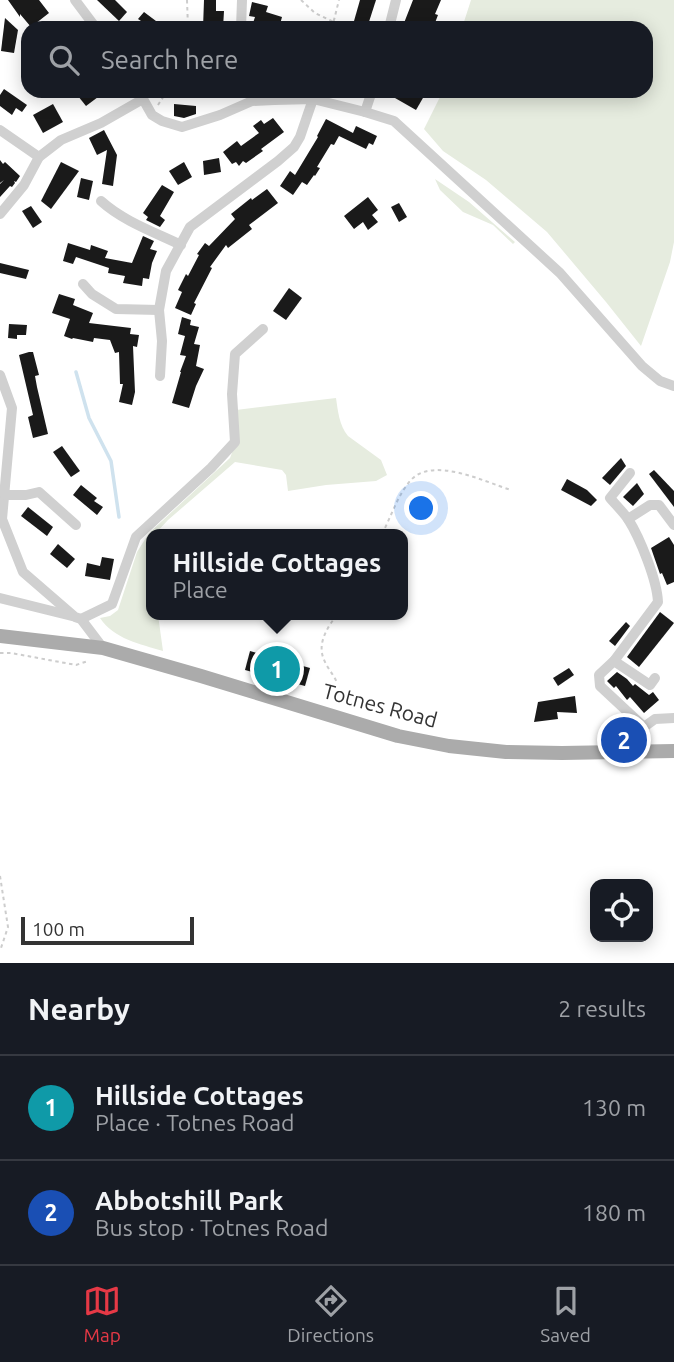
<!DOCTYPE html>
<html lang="en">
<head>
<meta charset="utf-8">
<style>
	body { margin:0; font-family:Ubuntu,sans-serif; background:#20242c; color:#f1f3f6 }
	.controls { position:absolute; right:21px; bottom:21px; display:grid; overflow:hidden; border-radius:14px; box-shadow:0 4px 18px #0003 }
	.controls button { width:63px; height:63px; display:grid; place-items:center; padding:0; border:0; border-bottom:2px solid #363941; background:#171b24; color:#f1f3f6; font:35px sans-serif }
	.scale { position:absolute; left:21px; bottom:18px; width:173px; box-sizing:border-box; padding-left:7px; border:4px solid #333; border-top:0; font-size:19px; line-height:24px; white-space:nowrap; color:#333; -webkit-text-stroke:5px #fff; paint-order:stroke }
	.you { position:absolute; left:422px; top:509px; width:24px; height:24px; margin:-18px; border:5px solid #fff; border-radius:50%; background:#1a73e8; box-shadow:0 0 0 10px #1a73e833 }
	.badge { display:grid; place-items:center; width:46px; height:46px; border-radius:50%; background:#e63946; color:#fff; font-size:23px; font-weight:700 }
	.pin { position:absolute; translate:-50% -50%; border:4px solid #fff; box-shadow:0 2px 7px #0006 }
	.popup { position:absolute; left:146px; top:529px; width:262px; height:91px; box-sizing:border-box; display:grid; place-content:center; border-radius:14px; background:#171b24; filter:drop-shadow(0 2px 5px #0005); font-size:23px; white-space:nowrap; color:#9ea1a6 }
	.popup b { font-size:26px; color:#f1f3f6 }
	.popup::after { content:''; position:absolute; left:50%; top:100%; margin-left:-14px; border:14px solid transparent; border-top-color:#171b24 }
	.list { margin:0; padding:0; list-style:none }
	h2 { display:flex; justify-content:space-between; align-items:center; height:91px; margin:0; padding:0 28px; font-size:30px }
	h2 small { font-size:23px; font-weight:400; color:#9ea1a6 }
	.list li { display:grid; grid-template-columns:46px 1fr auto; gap:21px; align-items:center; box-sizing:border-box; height:105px; padding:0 28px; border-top:2px solid #363941 }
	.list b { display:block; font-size:26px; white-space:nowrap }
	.list p { margin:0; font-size:23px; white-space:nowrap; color:#9ea1a6 }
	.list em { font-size:23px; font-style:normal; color:#9ea1a6 }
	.icon { flex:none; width:38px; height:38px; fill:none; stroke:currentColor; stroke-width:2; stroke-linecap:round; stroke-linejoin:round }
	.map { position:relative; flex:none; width:674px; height:963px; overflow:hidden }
	.search { position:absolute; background:#171b24; box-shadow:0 4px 18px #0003; left:21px; right:21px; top:21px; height:77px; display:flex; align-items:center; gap:18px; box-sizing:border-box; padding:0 24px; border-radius:21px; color:#9ea1a6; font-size:26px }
	.sheet { height:301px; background:#171b24 }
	nav { display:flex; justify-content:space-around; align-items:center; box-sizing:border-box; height:98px; border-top:2px solid #363941; background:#171b24; font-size:19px; color:#9ea1a6 }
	nav a { display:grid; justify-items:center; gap:4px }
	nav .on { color:#e63946 }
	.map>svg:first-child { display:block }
	.green { fill:#e6ecdf }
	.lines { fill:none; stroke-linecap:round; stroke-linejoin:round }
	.stream { stroke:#cfe2ee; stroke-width:3.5 }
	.building { fill:#1a1a1a }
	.path { stroke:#cdcdcd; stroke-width:2; stroke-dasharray:3.5 3.5; stroke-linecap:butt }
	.minor { stroke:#d0d0d0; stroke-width:10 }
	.major { stroke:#ababab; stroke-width:14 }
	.labels { text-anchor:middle; stroke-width:7; stroke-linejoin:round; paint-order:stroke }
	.street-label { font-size:21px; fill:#333; stroke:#fff }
</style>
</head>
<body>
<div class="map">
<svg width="674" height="963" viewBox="0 0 674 963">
	<rect width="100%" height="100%" fill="#fff"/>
	<!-- green -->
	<g class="green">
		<polygon points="471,0 674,0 674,242 670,262 641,346 606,302 547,232 486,180 443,151 424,129 443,91 646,91 646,28 462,28"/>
		<polygon points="435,179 469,202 515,242 513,244 493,225 463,212 440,190"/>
		<path d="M336,398C338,411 339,425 348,436L381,460L387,475L376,481L326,485L288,491L286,475L282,470L235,462L168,520L155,534H151V540L147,551L151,584V615H158L163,651C140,644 114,639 100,618L110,616L118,610L137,552L149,533L230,458L235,445L236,410Z"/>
	</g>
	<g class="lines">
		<!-- stream -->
		<polyline class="stream" points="76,372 89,418 111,461 119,517"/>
	</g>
	<!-- building -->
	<g class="building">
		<polygon points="8,0 39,0 49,13 31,27 20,14 20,17"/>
		<polygon points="97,0 115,0 127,12 119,21"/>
		<polygon points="204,0 216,0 216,11 224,11 223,28 203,28"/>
		<polygon points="360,0 376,0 367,28 352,28"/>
		<polygon points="413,0 441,0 435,14 438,15 433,28 419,28 404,23"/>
		<polygon points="252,2 268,6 266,12 282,17 279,28 269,28 253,23 255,17 249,16"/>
		<polygon points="144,12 156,21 151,28 140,28 144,23 138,19"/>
		<polygon points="5,18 18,30 14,53 1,51"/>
		<polygon points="4,89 27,105 22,112 16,108 12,115 0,106 0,95"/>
		<polygon points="74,91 93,91 98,97 86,106"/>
		<polygon points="399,91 427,91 416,110 395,98"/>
		<polygon points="53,104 63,122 43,133 33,115"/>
		<polygon points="174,104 196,106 196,114 184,118 174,116"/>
		<polygon points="273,118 284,132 261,149 263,151 246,163 243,161 239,166 236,162 232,164 223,152 237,141 241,146 259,133 253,126 261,120 264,124"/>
		<polygon points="326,119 353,133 356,126 377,136 373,145 369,143 366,149 339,136 334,145 331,144 317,167 320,168 315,176 314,175 307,185 302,182 293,195 280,186 290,171 295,175 318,137 317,136"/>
		<polygon points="104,130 117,155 113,186 102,184 107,150 97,155 89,138"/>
		<polygon points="219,158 221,172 204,175 203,161"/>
		<polygon points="0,160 3,164 5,162 20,176 16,182 14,181 15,183 12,187 10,186 0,197 0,184 4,180 0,183"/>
		<polygon points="61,162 79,171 51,209 41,201"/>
		<polygon points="184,162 192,177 178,185 169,171"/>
		<polygon points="81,178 93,181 89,200 77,197"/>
		<polygon points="162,185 174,192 160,216 165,220 160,227 146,220 148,217 143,213"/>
		<polygon points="267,189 278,203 249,225 252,229 228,248 226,245 210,267 212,268 194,303 196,304 191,315 175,308 182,292 178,290 186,274 188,276 199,255 197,254 205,243 209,246 235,219 231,214 251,198 252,200"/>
		<polygon points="368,197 378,210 372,215 378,222 368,230 363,222 354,229 344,216"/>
		<polygon points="399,203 407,217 399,222 391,207"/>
		<polygon points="31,206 42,222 33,228 22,211"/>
		<polygon points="143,236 154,241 150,249 157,251 152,263 149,279 143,278 142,286 123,283 125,276 108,273 109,268 76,257 73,264 63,261 68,243 90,250 91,245 108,251 105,258 132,263"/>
		<polygon points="0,263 29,270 26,279 0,273"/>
		<polygon points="289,288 302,298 286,320 273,311"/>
		<polygon points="59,294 75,299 73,305 93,313 89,323 131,328 130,334 139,335 137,347 133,346 135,392 132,405 119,402 123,384 120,384 119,352 115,353 110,340 94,338 93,342 73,338 72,339 64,336 70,319 52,313"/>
		<polygon points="182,317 191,320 190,325 199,327 194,344 200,345 196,366 204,369 196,386 189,408 172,403 181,372 180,372 186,356 180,355 185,336 178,334"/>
		<polygon points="9,324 27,325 26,335 17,335 17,339 8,338"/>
		<polygon points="29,352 33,352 39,375 35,376 37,387 48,434 33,438 28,417 33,415 19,355"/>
		<polygon points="62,446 80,471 71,477 53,452"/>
		<polygon points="621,458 626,466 610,485 602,478"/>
		<polygon points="654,470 674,491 674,507 649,474"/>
		<polygon points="567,479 587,490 597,500 591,506 561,490"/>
		<polygon points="637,483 644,494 633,506 623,497"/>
		<polygon points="81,485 97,498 94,501 103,507 97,515 73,495"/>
		<polygon points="28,507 53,527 47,536 21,516"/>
		<polygon points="669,537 674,545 674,582 667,585 662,573 660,574 651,548"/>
		<polygon points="58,544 75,559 67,568 50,554"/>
		<polygon points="102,557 114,559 110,580 85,576 87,563 100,566"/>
		<polygon points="660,612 674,623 639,667 627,657"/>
		<polygon points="626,622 630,626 615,646 609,641"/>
		<polygon points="250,651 310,668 305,686 245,670"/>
		<polygon points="569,668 574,675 558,686 553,678"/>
		<polygon points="617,672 627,679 633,686 635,684 649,695 653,692 659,700 644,713 630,697 627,700 616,686 614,688 607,681"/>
		<polygon points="575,696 577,713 557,712 558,719 534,722 538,702"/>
	</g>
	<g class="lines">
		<!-- path -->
		<g class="path">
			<polyline points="187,0 188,28"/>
			<polyline points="301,0 315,13 334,22"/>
			<polyline points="332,28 339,0"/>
			<polyline points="158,105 167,91"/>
			<path d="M382,534C391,517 398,494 411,480C433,456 485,482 511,490"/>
			<path d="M337,615C297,665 349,669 337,702"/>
			<polyline points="0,653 11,653 76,665 88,661"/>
			<polyline points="0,876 8,927 0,951"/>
		</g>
		<!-- minor -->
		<g class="minor">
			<polyline points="75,0 96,28"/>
			<polyline points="241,28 242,0"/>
			<polyline points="389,28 396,0"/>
			<polyline points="143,99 152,115 162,121 182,127 220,115 252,101 274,100 313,99 365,112 394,121 560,273 642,366 660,381 674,386"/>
			<polyline points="365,112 372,91"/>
			<polyline points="0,130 39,157"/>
			<path d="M101,201C123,221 154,232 181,245"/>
			<polyline points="0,214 24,185 39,157 61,140 101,123 143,99 138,91"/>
			<polyline points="83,284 92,294 116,309 159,310"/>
			<polyline points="0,375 12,408 2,519 23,572 75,617 81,619 103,648"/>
			<polyline points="160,376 162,341 159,310 166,271 190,227 278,161 294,147 300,137 313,99"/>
			<path d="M630,473L610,498C616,505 623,512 628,519C640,538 657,580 658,602L614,661L599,675L600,686L644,727L646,751"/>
			<polyline points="5,495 26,495 39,492 76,525"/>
			<polyline points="628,519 650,505 659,505 674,525"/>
			<polyline points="0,598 72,616"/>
			<polyline points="81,619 112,604 136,537 211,468 235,442 232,394 235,354 263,329"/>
			<polyline points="614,661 650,685 655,678"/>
			<polyline points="644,727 655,719 674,718"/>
		</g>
		<!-- major -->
		<polyline class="major" points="0,636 103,648 201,676 398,736 449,746 506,752 562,753 674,751"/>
	</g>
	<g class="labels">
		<!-- street labels -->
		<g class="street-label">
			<text transform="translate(380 706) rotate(15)" y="7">Totnes Road</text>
		</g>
	</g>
</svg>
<div class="controls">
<button><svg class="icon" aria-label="locate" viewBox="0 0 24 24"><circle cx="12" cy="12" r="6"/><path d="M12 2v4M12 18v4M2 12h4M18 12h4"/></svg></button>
</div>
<div class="scale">100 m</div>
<div class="you"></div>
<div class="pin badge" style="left:277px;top:669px;background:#0f9aa8">1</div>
<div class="popup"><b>Hillside Cottages</b>Place</div>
<div class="pin badge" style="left:624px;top:740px;background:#1a4fb4">2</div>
<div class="search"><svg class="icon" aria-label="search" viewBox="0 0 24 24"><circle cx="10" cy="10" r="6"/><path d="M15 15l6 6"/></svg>Search here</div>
</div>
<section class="sheet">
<h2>Nearby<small>2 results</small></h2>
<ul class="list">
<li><span class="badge" style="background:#0f9aa8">1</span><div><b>Hillside Cottages</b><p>Place · Totnes Road</p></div><em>130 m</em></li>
<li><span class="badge" style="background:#1a4fb4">2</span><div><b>Abbotshill Park</b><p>Bus stop · Totnes Road</p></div><em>180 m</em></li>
</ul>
</section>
<nav>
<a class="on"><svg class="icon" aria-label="map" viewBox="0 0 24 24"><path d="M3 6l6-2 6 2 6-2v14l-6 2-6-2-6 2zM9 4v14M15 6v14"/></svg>Map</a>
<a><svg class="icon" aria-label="directions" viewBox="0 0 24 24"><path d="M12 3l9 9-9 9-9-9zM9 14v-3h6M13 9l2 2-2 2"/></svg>Directions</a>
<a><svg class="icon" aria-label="saved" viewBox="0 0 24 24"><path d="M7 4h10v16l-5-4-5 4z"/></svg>Saved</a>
</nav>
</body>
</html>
